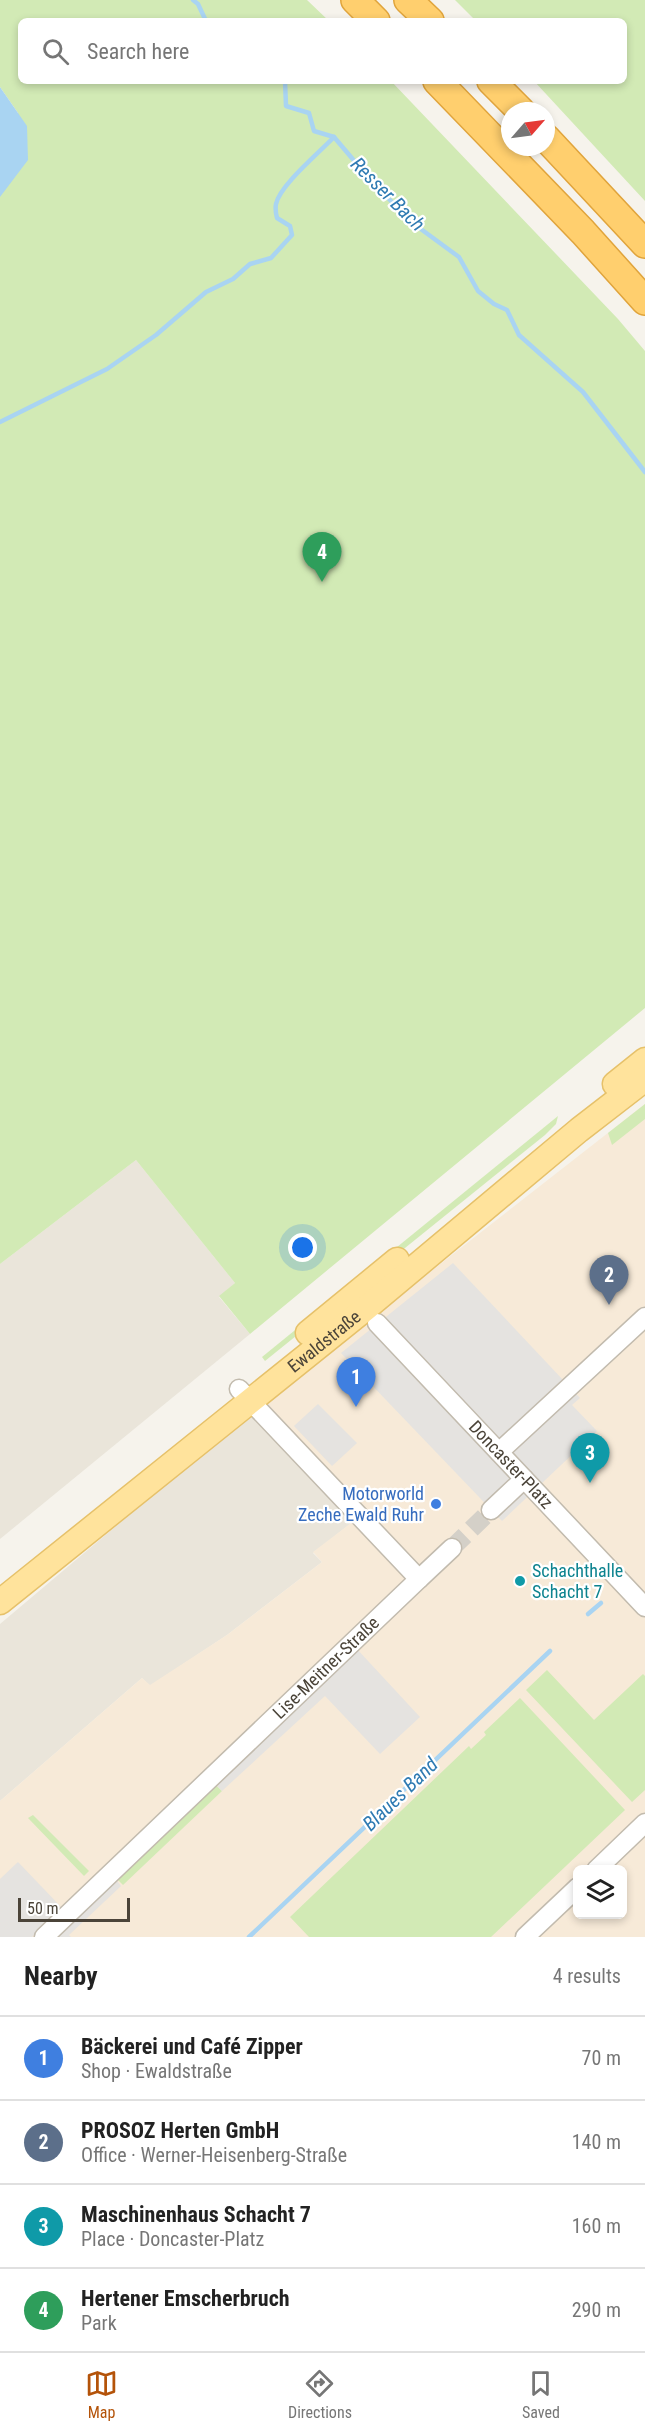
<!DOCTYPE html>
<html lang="en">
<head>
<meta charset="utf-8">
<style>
	body { margin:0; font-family:"Roboto Condensed",sans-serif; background:#f6f6f6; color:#222 }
	.controls { position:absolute; right:18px; bottom:18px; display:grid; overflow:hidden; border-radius:9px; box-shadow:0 3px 9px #0003 }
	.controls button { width:54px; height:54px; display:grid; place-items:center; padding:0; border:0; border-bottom:2px solid #e0e0e0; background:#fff; color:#222; font:30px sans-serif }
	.compass { position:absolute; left:501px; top:102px; width:54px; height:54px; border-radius:50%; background:#fff; box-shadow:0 3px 9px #0003; rotate:62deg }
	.scale { position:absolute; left:18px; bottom:15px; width:112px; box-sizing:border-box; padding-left:6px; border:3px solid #4b4439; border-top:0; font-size:16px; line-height:21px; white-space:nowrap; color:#4b4439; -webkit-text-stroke:4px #fff; paint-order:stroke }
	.you { position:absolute; left:303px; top:1248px; width:21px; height:21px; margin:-15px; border:4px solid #fff; border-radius:50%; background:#1a73e8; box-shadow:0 0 0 9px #1a73e833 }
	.badge { display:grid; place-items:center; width:39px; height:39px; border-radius:50%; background:#b45309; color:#fff; font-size:20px; font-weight:700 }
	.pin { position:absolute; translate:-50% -50px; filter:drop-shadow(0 2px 3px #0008) }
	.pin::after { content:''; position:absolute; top:32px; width:21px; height:18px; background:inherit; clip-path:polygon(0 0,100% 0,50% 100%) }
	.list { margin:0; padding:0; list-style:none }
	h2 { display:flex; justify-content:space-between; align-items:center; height:78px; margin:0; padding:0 24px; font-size:26px }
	h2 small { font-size:20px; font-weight:400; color:#767676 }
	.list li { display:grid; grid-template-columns:39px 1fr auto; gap:18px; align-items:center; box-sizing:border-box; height:84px; padding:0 24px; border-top:2px solid #e0e0e0 }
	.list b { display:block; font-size:22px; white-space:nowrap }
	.list p { margin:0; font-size:20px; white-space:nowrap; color:#767676 }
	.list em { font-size:20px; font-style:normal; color:#767676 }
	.icon { flex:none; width:33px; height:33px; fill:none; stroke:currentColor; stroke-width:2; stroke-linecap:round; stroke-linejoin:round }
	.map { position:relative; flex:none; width:645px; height:1937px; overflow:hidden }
	.search { position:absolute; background:#fff; box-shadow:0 3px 9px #0003; left:18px; right:18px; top:18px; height:66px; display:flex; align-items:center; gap:15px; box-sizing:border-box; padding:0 21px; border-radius:9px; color:#767676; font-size:22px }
	.sheet { height:414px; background:#fff }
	nav { display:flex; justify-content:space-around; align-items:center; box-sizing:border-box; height:84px; border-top:2px solid #e0e0e0; background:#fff; font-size:16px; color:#767676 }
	nav a { display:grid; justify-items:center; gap:3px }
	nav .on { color:#b45309 }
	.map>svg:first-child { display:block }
	.residential { fill:#eae5da }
	.commercial { fill:#f7ead8; fill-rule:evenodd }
	.green { fill:#d2eab5 }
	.parking { fill:#e5e3e0 }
	.water { fill:#a9d4f2 }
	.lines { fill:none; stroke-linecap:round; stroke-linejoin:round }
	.stream { stroke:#a9d4f2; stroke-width:4.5 }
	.minor-tunnel { stroke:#d4d0c8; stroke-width:18; stroke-dasharray:18 9; stroke-linecap:butt }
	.minor-casing { stroke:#c2bbae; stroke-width:21 }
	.major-casing { stroke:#e6c16a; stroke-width:27 }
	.highway-casing { stroke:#e0a43c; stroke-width:30 }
	.minor { stroke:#fff; stroke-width:18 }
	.major { stroke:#ffe39c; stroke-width:24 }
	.highway { stroke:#ffcf6e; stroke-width:27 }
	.shop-dot { fill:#3f7fe0; stroke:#fff; stroke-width:2 }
	.culture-dot { fill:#0f9aa8; stroke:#fff; stroke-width:2 }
	.labels { text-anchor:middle; stroke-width:4.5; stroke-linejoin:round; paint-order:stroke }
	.street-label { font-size:18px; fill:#4b4439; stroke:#fff }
	.shop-label { font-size:18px; fill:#366cbe; stroke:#fff; text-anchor:end }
	.culture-label { font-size:18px; fill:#0d838f; stroke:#fff; text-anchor:start }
	.water-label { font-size:20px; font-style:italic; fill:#2e7ab2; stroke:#fff }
</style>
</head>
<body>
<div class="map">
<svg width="645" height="1937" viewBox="0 0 645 1937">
	<rect width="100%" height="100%" fill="#f6f3ec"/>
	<!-- residential -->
	<g class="residential">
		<polygon points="136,1160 235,1283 219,1297 250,1334 0,1539 0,1264"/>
		<polygon points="256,1408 359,1517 313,1553 322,1562 227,1635 150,1686 142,1678 0,1801 0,1624"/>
	</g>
	<!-- commercial -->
	<path class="commercial" d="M645,1104V1937H0V1801L142,1678L150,1685L227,1635L322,1562L313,1552L359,1517L256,1408ZM578,1870H622V1914H578Z"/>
	<!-- green -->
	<g class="green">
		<polygon points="0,0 307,0 329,21 21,21 21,81 391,81 618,319 645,351 645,1008 250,1334 219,1296 235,1283 136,1160 0,1264 0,133 18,113 0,87"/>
		<polygon points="455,0 645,0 645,201 534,81 624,81 624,21 476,21"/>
		<polygon points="645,1104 645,1119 612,1145 608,1133"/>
		<polygon points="558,1116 556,1124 545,1135 265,1361 262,1357"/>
		<polygon points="547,1670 594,1720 643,1674 645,1676 645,1790 632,1802 526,1690"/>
		<polygon points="520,1698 625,1810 491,1937 309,1937 290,1917 469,1746 471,1749 486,1735 484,1732"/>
		<polygon points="214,1783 222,1791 123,1885 115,1877"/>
		<polygon points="33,1815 89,1871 84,1876 28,1818"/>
	</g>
	<!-- parking -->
	<g class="parking">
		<polygon points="453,1263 580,1398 572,1405 597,1431 502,1521 341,1353"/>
		<polygon points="318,1404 357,1443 332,1466 294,1426"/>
		<polygon points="356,1648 420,1717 380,1754 325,1696 222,1791 214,1783"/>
		<polygon points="18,1862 62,1908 32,1937 0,1937 0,1879"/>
		<polygon points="114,1877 121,1886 69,1935 71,1937 51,1937"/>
	</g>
	<!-- water -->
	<polygon class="water" points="0,87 27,126 28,160 0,197"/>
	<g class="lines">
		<!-- stream -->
		<g class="stream">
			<polyline points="193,0 198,4 206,21"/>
			<polyline points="285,81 286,106 309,113 314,131 334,137 373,183 414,224 459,257 478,291 494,304 507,310 519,335 583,392 645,472"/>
			<path d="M0,422L107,369L156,335L206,292L233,279L250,264L271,258L292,235L290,226L277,218C276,214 275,209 276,204C280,185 319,153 334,137"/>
			<polyline points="588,1614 601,1603"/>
			<polyline points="249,1937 550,1651"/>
		</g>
		<!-- minor-tunnel -->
		<polyline class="minor-tunnel" points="452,1548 491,1510"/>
		<!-- minor casing -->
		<g class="minor-casing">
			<g id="minor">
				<path id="s1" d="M377,1323L645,1607"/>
				<polyline points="499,1452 645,1317"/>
				<polyline points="491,1510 524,1479"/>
				<polyline points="419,1579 452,1548"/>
				<polyline points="596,1870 645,1823"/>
				<path id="s2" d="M44,1937L419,1579L239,1389"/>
				<polyline points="525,1937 578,1887"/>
			</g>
		</g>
		<!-- major casing -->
		<g class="major-casing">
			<g id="major">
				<polyline points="615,1084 645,1060"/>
				<polyline points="308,1333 397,1260"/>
				<path id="s3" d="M0,1602L365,1309L579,1130L645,1079"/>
			</g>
		</g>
		<!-- highway casing -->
		<g class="highway-casing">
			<g id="highway">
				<polyline points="355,0 376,21"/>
				<polyline points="408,0 430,21"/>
				<polyline points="437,81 583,232 645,301"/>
				<polyline points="491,81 521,111"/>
				<polyline points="546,138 645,244"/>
			</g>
		</g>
		<!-- minor -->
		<use href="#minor" class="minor"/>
		<!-- major -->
		<use href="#major" class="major"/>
		<!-- highway -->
		<use href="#highway" class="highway"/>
	</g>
	<!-- markers -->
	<circle class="shop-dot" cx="436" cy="1504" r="6"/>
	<circle class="culture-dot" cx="520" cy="1581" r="6"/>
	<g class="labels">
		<!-- street labels -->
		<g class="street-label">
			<text dy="6" stroke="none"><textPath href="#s3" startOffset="416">Ewaldstraße</textPath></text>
			<text dy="6" stroke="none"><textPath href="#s1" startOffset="195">Doncaster-Platz</textPath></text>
			<text dy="6" stroke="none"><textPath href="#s2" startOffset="390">Lise-Meitner-Straße</textPath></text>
		</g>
		<!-- shop labels -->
		<g class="shop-label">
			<text x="424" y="1500">Motorworld<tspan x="424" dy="21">Zeche Ewald Ruhr</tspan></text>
		</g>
		<!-- culture labels -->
		<g class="culture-label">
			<text x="532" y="1577">Schachthalle<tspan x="532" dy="21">Schacht 7</tspan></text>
		</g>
		<!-- water labels -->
		<g class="water-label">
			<text transform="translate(388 194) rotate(45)" y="7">Resser Bach</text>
			<text transform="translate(400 1794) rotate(-44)" y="7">Blaues Band</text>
		</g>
	</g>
</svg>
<div class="controls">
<button><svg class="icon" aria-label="layers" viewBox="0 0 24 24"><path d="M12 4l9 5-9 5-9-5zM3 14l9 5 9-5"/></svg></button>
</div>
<svg class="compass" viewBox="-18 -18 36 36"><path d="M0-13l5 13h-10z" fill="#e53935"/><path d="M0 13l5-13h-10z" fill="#767676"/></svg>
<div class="scale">50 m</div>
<div class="you"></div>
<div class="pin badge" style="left:356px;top:1407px;background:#3f7fe0">1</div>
<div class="pin badge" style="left:609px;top:1305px;background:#5c6f8a">2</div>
<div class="pin badge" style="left:590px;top:1483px;background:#0f9aa8">3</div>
<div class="pin badge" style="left:322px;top:582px;background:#2e9e5b">4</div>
<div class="search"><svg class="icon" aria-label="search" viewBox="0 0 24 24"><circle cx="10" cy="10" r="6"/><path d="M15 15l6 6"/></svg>Search here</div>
</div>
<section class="sheet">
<h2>Nearby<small>4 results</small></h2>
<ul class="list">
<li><span class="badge" style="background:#3f7fe0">1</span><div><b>Bäckerei und Café Zipper</b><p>Shop · Ewaldstraße</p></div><em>70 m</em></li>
<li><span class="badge" style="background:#5c6f8a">2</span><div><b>PROSOZ Herten GmbH</b><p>Office · Werner-Heisenberg-Straße</p></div><em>140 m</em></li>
<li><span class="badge" style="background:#0f9aa8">3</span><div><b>Maschinenhaus Schacht 7</b><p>Place · Doncaster-Platz</p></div><em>160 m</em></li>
<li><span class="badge" style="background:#2e9e5b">4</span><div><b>Hertener Emscherbruch</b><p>Park</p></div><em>290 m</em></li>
</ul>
</section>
<nav>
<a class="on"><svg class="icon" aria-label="map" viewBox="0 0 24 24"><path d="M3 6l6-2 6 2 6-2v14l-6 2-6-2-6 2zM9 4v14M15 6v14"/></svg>Map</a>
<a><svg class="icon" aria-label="directions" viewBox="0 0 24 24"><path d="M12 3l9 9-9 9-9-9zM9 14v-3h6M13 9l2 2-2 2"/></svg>Directions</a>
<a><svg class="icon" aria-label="saved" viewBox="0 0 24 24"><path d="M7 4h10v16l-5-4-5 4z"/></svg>Saved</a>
</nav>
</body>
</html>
